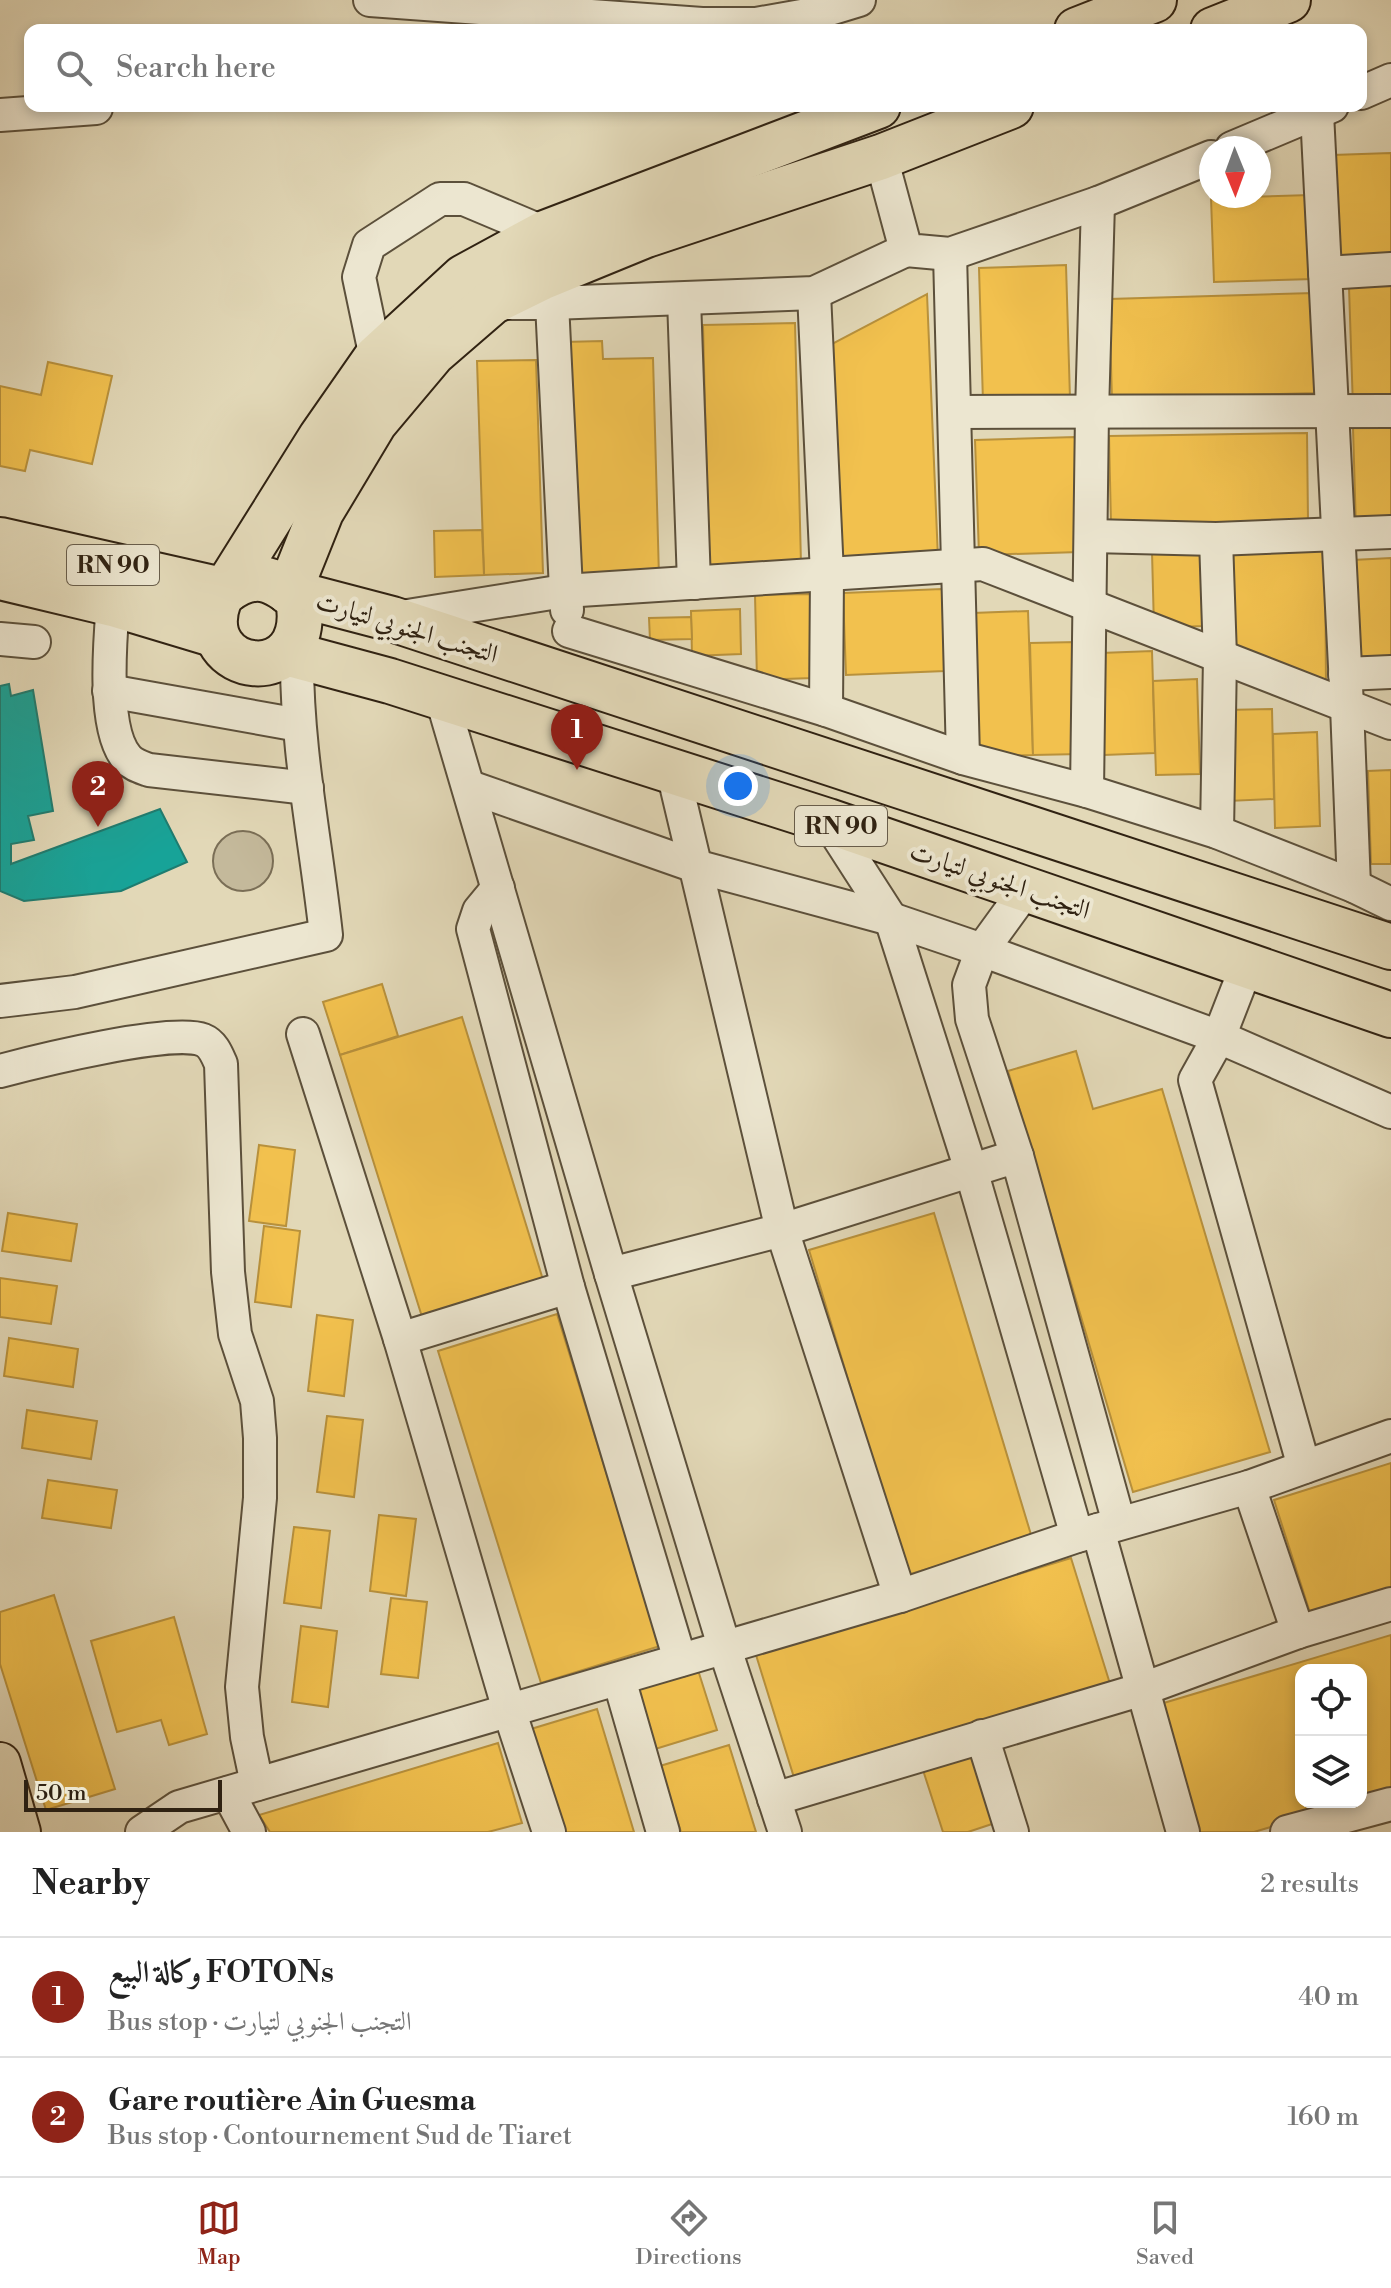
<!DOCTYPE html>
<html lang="en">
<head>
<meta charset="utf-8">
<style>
	body { margin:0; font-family:"Libre Bodoni",Amiri,serif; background:#f6f6f6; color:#222 }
	.controls { position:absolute; right:24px; bottom:24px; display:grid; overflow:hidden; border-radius:16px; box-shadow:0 4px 12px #0003 }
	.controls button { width:72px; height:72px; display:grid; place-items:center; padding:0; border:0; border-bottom:2px solid #e0e0e0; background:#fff; color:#222; font:40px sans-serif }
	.compass { position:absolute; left:1199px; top:136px; width:72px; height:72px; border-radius:50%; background:#fff; box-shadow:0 4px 12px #0003; rotate:179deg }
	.scale { position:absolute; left:24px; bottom:20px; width:198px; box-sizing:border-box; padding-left:8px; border:4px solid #302212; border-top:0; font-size:22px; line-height:28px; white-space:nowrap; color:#302212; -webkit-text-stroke:6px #ece6d0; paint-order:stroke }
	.you { position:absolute; left:738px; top:786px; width:28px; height:28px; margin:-20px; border:6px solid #fff; border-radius:50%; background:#1a73e8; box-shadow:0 0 0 12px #1a73e833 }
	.badge { display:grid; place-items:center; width:52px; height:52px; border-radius:50%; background:#8f2418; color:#fff; font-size:26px; font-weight:700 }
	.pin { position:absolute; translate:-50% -66px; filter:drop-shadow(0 2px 4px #0008) }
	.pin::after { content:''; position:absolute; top:42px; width:28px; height:24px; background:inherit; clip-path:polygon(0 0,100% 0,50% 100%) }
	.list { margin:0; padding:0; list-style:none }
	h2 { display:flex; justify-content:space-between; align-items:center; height:104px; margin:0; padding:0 32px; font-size:34px }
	h2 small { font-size:26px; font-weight:400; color:#767676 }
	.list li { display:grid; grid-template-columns:52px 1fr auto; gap:24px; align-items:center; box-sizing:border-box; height:120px; padding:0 32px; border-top:2px solid #e0e0e0 }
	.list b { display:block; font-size:30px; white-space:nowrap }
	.list p { margin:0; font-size:26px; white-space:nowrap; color:#767676 }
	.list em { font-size:26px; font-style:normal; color:#767676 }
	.icon { flex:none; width:44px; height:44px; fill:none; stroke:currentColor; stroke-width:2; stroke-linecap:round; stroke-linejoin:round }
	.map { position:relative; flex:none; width:1391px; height:1832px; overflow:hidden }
	.search { position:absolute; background:#fff; box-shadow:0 4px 12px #0003; left:24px; right:24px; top:24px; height:88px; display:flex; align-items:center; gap:20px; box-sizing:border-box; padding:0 28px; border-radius:16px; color:#767676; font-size:30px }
	.sheet { height:344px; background:#fff }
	nav { display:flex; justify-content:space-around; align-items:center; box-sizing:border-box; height:112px; border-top:2px solid #e0e0e0; background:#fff; font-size:22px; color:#767676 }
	nav a { display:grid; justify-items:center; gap:4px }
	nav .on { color:#8f2418 }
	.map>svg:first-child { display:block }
	.green { fill:#c4b99b; stroke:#7a6e56; stroke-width:2 }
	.homes { fill:#f2c14e; stroke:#b8913c; stroke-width:2 }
	.public { fill:#17a398; stroke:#1e7c70; stroke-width:2 }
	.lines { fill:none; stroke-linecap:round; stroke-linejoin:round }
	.minor-casing { stroke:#5c503b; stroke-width:36 }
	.major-casing { stroke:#302212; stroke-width:44 }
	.highway-casing { stroke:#302212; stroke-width:48 }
	.minor { stroke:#ece6d0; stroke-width:32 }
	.major { stroke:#e2d8b7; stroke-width:40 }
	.highway { stroke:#e2d8b7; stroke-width:44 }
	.labels { text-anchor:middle; stroke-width:8; stroke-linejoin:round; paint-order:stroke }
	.shield { fill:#ece6d0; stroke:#685d4b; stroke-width:2 }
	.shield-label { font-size:24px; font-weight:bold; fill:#302212 }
	.street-label { font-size:26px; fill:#302212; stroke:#ece6d0 }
</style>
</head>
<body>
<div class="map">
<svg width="1391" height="1832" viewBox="0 0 1391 1832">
	<rect width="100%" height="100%" fill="#e2d8b7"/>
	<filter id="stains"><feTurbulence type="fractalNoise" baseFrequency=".0025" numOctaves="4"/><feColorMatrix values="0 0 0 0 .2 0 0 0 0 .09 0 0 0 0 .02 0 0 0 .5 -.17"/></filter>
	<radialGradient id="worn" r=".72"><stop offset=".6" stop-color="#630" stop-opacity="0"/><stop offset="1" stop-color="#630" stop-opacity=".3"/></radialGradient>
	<!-- green -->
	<circle class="green" cx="243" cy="861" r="30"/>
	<!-- homes -->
	<g class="homes">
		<polygon points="1391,153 1391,254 1338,256 1333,155"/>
		<polygon points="1310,195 1313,279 1214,282 1211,198"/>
		<polygon points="1066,265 1070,399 983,402 979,268"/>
		<polygon points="1391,286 1391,407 1353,408 1349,287"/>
		<polygon points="1313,293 1316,393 1112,399 1109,299"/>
		<polygon points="927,294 938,559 838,563 828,346"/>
		<polygon points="795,323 801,564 709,566 703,325"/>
		<polygon points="602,341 603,359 653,358 659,577 571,579 564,342"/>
		<polygon points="536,360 543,573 484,575 477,361"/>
		<polygon points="48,362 112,376 92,464 30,450 25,471 0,466 0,386 41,395"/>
		<polygon points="1391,427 1391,528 1356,529 1353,428"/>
		<polygon points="1307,433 1308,521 1111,524 1109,436"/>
		<polygon points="1075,437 1079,552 979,555 975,440"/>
		<polygon points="482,530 484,575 435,577 434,531"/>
		<polygon points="1225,544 1325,547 1326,687 1229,648"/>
		<polygon points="1201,551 1203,626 1154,628 1152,552"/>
		<polygon points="1391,558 1391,666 1356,667 1353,560"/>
		<polygon points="942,589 945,671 846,675 843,593"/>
		<polygon points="810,594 813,678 757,680 755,595"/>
		<polygon points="740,609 741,654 692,656 691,611"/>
		<polygon points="1028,611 1033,755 977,757 973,613"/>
		<polygon points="691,617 692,639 650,640 649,618"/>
		<polygon points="1077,642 1081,754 1033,755 1030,643"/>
		<polygon points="1152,651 1155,753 1104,755 1101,653"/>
		<polygon points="1197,679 1200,774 1156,775 1153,681"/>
		<polygon points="1272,709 1274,799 1228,801 1225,710"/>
		<polygon points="1317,732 1320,826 1275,828 1273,734"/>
		<polygon points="1391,770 1391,864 1371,864 1368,771"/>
		<polygon points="382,984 398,1036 340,1055 323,1002"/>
		<polygon points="462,1017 544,1283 423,1320 340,1055"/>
		<polygon points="1076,1051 1093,1109 1162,1089 1270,1452 1133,1492 1008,1071"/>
		<polygon points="259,1145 295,1150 286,1226 249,1221"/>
		<polygon points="8,1213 77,1224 71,1261 2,1251"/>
		<polygon points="934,1213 1032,1538 907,1575 809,1250"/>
		<polygon points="264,1226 300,1231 291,1307 255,1302"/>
		<polygon points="0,1278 57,1286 51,1324 0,1317"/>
		<polygon points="557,1314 660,1646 541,1683 438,1351"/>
		<polygon points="317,1315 353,1320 344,1396 308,1391"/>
		<polygon points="9,1338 78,1349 73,1387 4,1376"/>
		<polygon points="27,1410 97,1421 91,1459 22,1448"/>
		<polygon points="327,1416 363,1420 354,1497 317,1492"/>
		<polygon points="1391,1463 1391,1597 1313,1622 1274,1500"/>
		<polygon points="48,1480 117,1490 111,1528 42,1518"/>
		<polygon points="379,1515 416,1519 406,1596 370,1591"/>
		<polygon points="294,1527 330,1531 321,1608 284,1603"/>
		<polygon points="1071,1558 1111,1687 796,1784 756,1655"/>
		<polygon points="54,1595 115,1789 46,1810 0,1664 0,1612"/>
		<polygon points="391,1598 427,1602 418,1678 381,1674"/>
		<polygon points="174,1617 207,1734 169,1745 161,1720 117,1732 91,1641"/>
		<polygon points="301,1626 337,1631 328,1707 292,1702"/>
		<polygon points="1391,1635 1391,1791 1361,1800 1361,1670 1301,1670 1301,1802 1355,1802 1254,1832 1195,1832 1157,1705"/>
		<polygon points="698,1670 717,1730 652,1750 633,1690"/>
		<polygon points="597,1709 634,1832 562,1832 531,1729"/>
		<polygon points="498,1743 522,1823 488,1832 270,1832 259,1815"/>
		<polygon points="729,1745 756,1832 681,1832 660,1766"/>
		<polygon points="979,1749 1001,1821 968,1832 943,1832 922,1767"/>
	</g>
	<!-- public -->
	<polygon class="public" points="9,684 11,696 33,690 53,811 28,816 34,840 11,844 11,864 160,809 187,862 121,891 24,901 0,891 0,686"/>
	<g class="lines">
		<!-- minor casing -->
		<g class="minor-casing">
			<g id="minor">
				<polyline points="370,0 702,24 756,24 813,14 859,0"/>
				<polyline points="1361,93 1391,80"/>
				<polyline points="1317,113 1347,706 1354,886"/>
				<polyline points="0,115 96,108"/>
				<polyline points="1232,148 1332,106"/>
				<polyline points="881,157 906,250 950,254 1098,203 1211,157"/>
				<polyline points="950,254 963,758"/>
				<polyline points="1325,273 1391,269"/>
				<polyline points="814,293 827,574 826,710"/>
				<polyline points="684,299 694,583"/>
				<polyline points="499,303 552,303 814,293 906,250"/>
				<polyline points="552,303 567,610"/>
				<polyline points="376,358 359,277 369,245 440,199 464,199 545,233"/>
				<polyline points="955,412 1391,411"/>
				<polyline points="1091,536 1216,539 1391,532"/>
				<polyline points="1216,539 1220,657 1217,832"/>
				<path d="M113,604C110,640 102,729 127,758C133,765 141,767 149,770L307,788"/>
				<polyline points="395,618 564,591 983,564 1391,723"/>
				<polyline points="569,631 826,710 963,758 1087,791 1217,832 1354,886 1391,904"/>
				<polyline points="0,639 34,642"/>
				<polyline points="1345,674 1391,672"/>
				<polyline points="109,691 299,725"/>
				<polyline points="442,699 611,1274 724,1646 785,1832"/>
				<polyline points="673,772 782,1230 900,1596"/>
				<polyline points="470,787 695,866 891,919 982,950 1219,1037 1391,1112"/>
				<polyline points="1087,791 1092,413 1098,203"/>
				<polyline points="828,821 891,919 971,1170 1077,1536"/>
				<polyline points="498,888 479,911 473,929 568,1287 680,1660"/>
				<polyline points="1247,965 1219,1037 1195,1080 1304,1467"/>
				<path d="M0,1001L75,992L326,935C316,842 296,748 297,654"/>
				<polyline points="303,1034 400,1339 509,1710 549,1832"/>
				<path d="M0,1071C38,1061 171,1028 203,1040C213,1044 217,1055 221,1064L228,1272L235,1334L257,1401L260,1438V1498L242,1687L247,1737L257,1784"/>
				<polyline points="1017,1156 972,1019 969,985 982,950 1027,888"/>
				<polyline points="611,1274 782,1230 1017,1156 1119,1523"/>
				<polyline points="400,1339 568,1287"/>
				<polyline points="1249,1487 1298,1632"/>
				<polyline points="1098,1530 1183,1832"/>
				<polyline points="619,1679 663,1832"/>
				<polyline points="982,1736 1012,1832"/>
				<polyline points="228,1793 249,1832"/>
				<polyline points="774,1799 1143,1689 1298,1632 1391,1604"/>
				<polyline points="142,1832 179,1807 900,1596 1077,1536 1249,1487 1391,1436"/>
				<polyline points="1287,1832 1391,1804"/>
			</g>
		</g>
		<!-- major casing -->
		<g class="major-casing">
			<polyline id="major" points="0,1763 20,1832"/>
		</g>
		<!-- highway casing -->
		<g class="highway-casing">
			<g id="highway">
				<polyline points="1077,30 1154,0"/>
				<polyline points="1213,30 1288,0"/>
				<polyline points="0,540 226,591"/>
				<polyline points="0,577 113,604 216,635"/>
				<path d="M226,591C255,570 273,578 298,599C315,693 191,676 219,600L321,437L376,358L464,277L545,233L878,106"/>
				<polyline points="289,592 392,619 1391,947"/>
				<polyline points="289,592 321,512 375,422 433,353 492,302 541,278 646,235 881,157 1011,106"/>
				<polyline points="286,653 390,681 828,821 1391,1015"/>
			</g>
		</g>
		<!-- minor -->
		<use href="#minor" class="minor"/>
		<!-- major -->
		<use href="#major" class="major"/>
		<!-- highway -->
		<use href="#highway" class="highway"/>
	</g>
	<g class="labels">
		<!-- shield labels -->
		<g class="shield">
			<rect x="67" y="545" width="92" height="40" rx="6"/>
			<rect x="795" y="806" width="92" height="40" rx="6"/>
		</g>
		<g class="shield-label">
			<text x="113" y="573">RN 90</text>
			<text x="841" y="834">RN 90</text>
		</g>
		<!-- street labels -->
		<g class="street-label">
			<text transform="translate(407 627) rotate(17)" y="9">التجنب الجنوبي لتيارت</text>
			<text transform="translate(1000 880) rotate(19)" y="9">التجنب الجنوبي لتيارت</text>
		</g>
	</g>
	<rect width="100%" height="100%" filter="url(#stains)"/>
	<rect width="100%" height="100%" fill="url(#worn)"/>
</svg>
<div class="controls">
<button><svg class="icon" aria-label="locate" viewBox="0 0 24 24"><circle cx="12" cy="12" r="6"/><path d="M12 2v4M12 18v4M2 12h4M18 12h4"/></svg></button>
<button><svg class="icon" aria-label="layers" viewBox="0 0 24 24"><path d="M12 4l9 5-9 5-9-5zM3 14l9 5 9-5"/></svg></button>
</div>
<svg class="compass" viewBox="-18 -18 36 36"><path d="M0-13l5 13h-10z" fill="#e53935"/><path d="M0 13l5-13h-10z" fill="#767676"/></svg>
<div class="scale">50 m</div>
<div class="you"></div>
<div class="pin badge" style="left:577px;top:770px">1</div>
<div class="pin badge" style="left:98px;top:827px">2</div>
<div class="search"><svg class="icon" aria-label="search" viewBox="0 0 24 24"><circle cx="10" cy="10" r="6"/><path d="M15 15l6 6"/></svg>Search here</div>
</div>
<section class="sheet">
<h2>Nearby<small>2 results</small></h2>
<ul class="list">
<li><span class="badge">1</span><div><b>وكالة البيع FOTONs</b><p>Bus stop · التجنب الجنوبي لتيارت</p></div><em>40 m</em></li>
<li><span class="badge">2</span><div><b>Gare routière Ain Guesma</b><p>Bus stop · Contournement Sud de Tiaret</p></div><em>160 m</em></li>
</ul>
</section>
<nav>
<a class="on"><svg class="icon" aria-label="map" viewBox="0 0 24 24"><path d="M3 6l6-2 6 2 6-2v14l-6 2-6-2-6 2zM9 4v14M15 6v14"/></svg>Map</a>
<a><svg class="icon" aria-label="directions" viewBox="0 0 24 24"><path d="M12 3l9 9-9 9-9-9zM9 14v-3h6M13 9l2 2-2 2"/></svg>Directions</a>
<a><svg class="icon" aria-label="saved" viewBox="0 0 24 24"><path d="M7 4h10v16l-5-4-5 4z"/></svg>Saved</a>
</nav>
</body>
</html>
